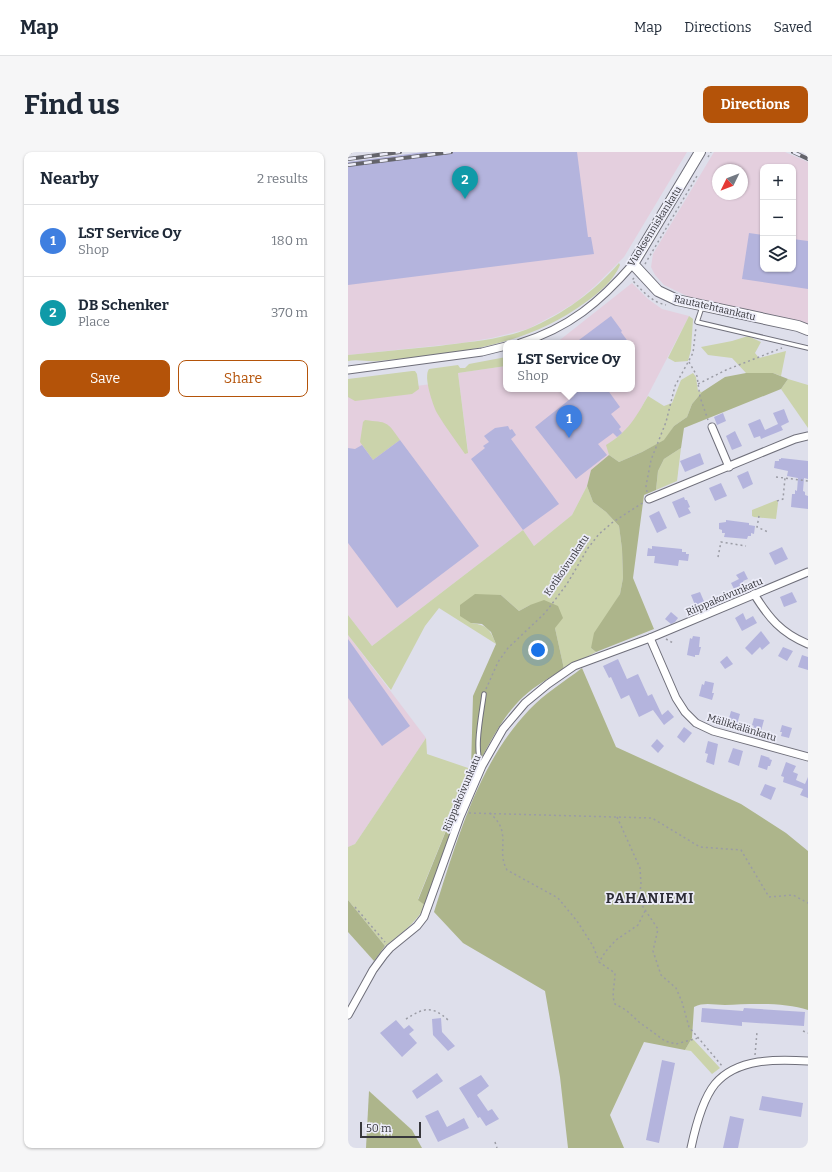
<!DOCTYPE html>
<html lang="en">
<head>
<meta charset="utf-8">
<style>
	body { margin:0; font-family:Bitter,serif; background:#f6f6f7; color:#1f2937 }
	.controls { position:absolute; right:12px; top:12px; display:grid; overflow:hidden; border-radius:8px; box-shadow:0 1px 3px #0004 }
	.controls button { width:36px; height:36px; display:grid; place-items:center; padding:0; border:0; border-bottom:1px solid #e0e1e3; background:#fff; color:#1f2937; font:20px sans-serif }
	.compass { position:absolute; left:364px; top:12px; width:36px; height:36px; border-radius:50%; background:#fff; box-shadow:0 1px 3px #0004; rotate:227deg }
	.scale { position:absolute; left:12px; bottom:10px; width:61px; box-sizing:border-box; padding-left:4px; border:2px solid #37373c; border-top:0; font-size:11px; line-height:14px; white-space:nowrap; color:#37373c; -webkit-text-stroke:3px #ececf8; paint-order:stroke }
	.you { position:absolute; left:190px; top:498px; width:14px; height:14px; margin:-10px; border:3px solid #fff; border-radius:50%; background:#1a73e8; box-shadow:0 0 0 6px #1a73e833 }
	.badge { display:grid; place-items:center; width:26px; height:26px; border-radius:50%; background:#b45309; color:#fff; font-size:13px; font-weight:700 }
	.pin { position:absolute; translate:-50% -33px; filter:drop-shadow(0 1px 2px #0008) }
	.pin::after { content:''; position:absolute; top:21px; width:14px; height:12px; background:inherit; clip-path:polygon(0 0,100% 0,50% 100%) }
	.popup { position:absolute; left:155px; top:188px; width:132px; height:52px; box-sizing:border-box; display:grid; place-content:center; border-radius:8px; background:#fff; filter:drop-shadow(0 1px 3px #0005); font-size:13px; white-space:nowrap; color:#747a83 }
	.popup b { font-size:15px; color:#1f2937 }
	.popup::after { content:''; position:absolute; left:50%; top:100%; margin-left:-8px; border:8px solid transparent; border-top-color:#fff }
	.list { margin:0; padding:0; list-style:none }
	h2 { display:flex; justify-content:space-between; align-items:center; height:52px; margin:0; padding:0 16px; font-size:17px }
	h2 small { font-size:13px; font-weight:400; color:#747a83 }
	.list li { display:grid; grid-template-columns:26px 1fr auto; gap:12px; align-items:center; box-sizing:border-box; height:72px; padding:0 16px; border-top:1px solid #e0e1e3 }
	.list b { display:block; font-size:15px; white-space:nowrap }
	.list p { margin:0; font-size:13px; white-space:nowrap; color:#747a83 }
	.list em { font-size:13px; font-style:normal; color:#747a83 }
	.actions { display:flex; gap:8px; padding:12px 16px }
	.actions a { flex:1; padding:9px 0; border:1px solid #b45309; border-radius:8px; text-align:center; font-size:14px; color:#b45309 }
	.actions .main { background:#b45309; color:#fff }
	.icon { flex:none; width:22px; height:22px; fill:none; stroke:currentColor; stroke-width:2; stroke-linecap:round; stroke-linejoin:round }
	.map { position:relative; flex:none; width:460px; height:996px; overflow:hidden; border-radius:8px }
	header { display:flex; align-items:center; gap:24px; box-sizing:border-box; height:56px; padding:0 20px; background:#fff; border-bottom:1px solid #e0e1e3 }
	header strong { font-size:19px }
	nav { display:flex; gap:22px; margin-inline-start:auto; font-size:14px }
	.intro { display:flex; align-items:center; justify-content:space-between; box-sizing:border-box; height:96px; padding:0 24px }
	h1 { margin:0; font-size:28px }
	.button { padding:10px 18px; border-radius:8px; background:#b45309; color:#fff; font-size:14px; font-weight:700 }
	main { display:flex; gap:24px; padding:0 24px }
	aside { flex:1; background:#fff; border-radius:8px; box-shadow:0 1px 3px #0004 }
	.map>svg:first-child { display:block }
	.industrial { fill:#e4cfde; fill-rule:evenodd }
	.green { fill:#cbd3ab }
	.forest { fill:#adb58b }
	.building { fill:#b4b4dd }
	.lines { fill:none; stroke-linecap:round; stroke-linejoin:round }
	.lane-casing { stroke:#6f6f7a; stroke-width:5.5 }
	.street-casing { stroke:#6f6f7a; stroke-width:9 }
	.secondary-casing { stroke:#6f6f7a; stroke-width:12 }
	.path { stroke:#9b9ca5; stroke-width:1.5; stroke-dasharray:2 3; stroke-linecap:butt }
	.lane { stroke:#fff; stroke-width:3.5 }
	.street { stroke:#fff; stroke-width:7 }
	.secondary { stroke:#fff; stroke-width:10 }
	.rail-casing { stroke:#64646b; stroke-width:4 }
	.rail { stroke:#ececf8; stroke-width:2.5; stroke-dasharray:8; stroke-linecap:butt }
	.labels { text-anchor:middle; stroke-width:3.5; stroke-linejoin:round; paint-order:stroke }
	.street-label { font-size:10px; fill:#37373c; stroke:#ececf8 }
	.district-label { font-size:14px; font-weight:bold; letter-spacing:1px; fill:#2d2d36; stroke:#ececf8 }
</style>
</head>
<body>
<header>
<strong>Map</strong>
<nav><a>Map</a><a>Directions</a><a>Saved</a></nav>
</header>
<div class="intro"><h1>Find us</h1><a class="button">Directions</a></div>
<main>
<aside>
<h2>Nearby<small>2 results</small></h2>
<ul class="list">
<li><span class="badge" style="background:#3f7fe0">1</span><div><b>LST Service Oy</b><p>Shop</p></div><em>180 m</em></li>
<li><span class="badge" style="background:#0f9aa8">2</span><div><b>DB Schenker</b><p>Place</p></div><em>370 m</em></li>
</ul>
<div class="actions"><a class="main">Save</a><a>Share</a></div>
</aside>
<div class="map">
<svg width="460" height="996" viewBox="0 0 460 996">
	<rect width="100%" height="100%" fill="#dedfeb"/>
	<!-- industrial -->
	<g class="industrial">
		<polygon points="96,0 339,0 276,105 247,134 228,150 210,161 180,177 144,186 114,191 0,203 0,13"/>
		<path d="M366,0H437L460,10V172L341,145L316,133L307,123L303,115L305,102ZM415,15H445V117H415ZM370,18H394V42H370Z"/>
		<polygon points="284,131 300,147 314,157 341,164 287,268 274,282 259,293 261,303 243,318 239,334 224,363 186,394 175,378 24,494 0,463 0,243 91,231 120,299 110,221 158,214 158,237 284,237 284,191 208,191"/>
		<polygon points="0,483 78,586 7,692 0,695"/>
	</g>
	<!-- green -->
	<g class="green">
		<path d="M271,111L272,113C266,128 251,141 238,150C176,196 104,202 30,209C20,210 10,207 0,209V203C30,200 60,197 91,194C120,190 152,188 180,177C214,163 247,139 271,111Z"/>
		<polygon points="341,164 345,167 343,198 340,209 327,210 320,206"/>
		<polygon points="400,184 413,190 407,201 411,206 438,199 433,224 425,221 398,221 384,206 360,203 353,195 384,189"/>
		<path d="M158,205V214L110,221L120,301L117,302C108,289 98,276 89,261C85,253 75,225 81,217L110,213L112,216H117L121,212Z"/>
		<polygon points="64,219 67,219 69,222 71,237 64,242 7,249 0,245 0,227"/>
		<path d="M345,221L348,225L350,239L354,240L344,252L339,265L326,274L317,288L294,300L271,310L261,303L258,293C280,280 288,265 300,244L316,254L324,251L333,228Z"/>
		<polygon points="440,227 460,233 460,276 433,237"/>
		<path d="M17,268C40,271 38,268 52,288L25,308L12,290L15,270Z"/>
		<polygon points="333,296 329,329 308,338 310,319 316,307"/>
		<path d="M239,334L245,350L258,360L271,374L274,397L275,426L272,442L263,458L243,496L248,500L216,517L207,476L182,453L171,459L153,443L123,471C139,473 142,477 148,492L91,456L77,474L43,538L0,483V463L24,494L175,378L186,394L224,363Z"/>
		<polygon points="429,348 430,351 428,367 406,365 404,364 404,358"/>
		<path d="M78,586L79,602L123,617L70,747L78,754C67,771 53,782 37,794L0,748V695L7,692Z"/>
		<polygon points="344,886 372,916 364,922 343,899 337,898"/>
	</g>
	<!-- forest -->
	<g class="forest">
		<polygon points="398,221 425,221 440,227 433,237 336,276 333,296 316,307 310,319 308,338 296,343 285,426 306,477 248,500 243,496 246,481 272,442 275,426 274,397 271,374 258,360 245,350 239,334 243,318 261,303 271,310 294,300 316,288 326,274 339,265 344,252 354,240 377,225"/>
		<path d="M127,442L153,443L171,459L182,453L196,448L210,454L215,466L207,476L216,517C202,525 187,534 175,545C157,562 146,583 134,605C111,653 95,704 78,754L70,748L123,617L125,544L148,492L143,480L134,472L123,471L112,464V453Z"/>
		<path d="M234,516L268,595L393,652L438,681L460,699V858C437,850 401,852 377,853C366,853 356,850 346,855L344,886L337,898L296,890L262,963L276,996H220L212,925L197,839L115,791L86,760C109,689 129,613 181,558C197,541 216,530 234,516Z"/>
		<polygon points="0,748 37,794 26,809 0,780"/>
		<polygon points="21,939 64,978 74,996 18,996"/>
	</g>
	<!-- building -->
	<g class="building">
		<polygon points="76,0 229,0 240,85 243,85 246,102 0,133 0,10"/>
		<polygon points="401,81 415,83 415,117 445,117 445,87 460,89 460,137 394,127"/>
		<polygon points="263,164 274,179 273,180 281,191 227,191"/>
		<polygon points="221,237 259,237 272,255 263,262 273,275 271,277 274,281 269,285 265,281 250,292 259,303 228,327 187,275 226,244"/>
		<polygon points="436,257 441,270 433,274 435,278 413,287 412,284 406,286 400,272 412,267 417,278 430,272 425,261"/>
		<polygon points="375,261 378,269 369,273 366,265"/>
		<polygon points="160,274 162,278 164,277 168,283 163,287 211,352 175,378 123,307 137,296 135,294 141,290 136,284 147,276"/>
		<polygon points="387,279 394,294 384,298 378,284"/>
		<polygon points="52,288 131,394 49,456 0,391 0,296 7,297 14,293 25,308"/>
		<polygon points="352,301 356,312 337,320 332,309"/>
		<polygon points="433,306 460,309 460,327 456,326 455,339 457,340 457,343 460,344 460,357 443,355 444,342 447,342 447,338 449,339 450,326 439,324 440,319 426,316 427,309 431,309 431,307 433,307"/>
		<polygon points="400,319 405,332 395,337 389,324"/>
		<polygon points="373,331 379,344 367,349 361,336"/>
		<polygon points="336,345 337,348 339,348 342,355 340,356 343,361 331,366 324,350"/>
		<polygon points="311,359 319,376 309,381 301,364"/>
		<polygon points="378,368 401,371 401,373 407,374 406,382 403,381 403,384 400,384 399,387 376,385 377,381 374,381 374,378 371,377 371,371 378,370"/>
		<polygon points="304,394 334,397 334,400 338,400 338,402 341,402 340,409 331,408 330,414 306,411 307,404 299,404 300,396 304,397"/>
		<polygon points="434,395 440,407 427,413 421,401"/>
		<polygon points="396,419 400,427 395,429 399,438 389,443 383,431 391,427 388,423"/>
		<polygon points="352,440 358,454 349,458 343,443"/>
		<polygon points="444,440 449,450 436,455 432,445"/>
		<polygon points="323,460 330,466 327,470 323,472 317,467"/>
		<polygon points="395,461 398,468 405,464 409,471 394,479 387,466"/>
		<polygon points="413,479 422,491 414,498 412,495 404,503 397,496"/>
		<polygon points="345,484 352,485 351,495 353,495 351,503 347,503 347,505 339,503 342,486 344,487"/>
		<polygon points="0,487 62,574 34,594 0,546"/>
		<polygon points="435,495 445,499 439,509 430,504"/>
		<polygon points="454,503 460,505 460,518 450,515"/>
		<polygon points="379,504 385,512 377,517 372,510"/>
		<polygon points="270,507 279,527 290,522 300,544 304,542 314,563 320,558 326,565 316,573 305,558 291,565 281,543 273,547 263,525 261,526 255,514"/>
		<polygon points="357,529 366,531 364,541 366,541 364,548 351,544 354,532 356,533"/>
		<polygon points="383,559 392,562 389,572 380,570"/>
		<polygon points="406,566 416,568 413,579 405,576 406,574 404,573"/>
		<polygon points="434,573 444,576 441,586 433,584 434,580 432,580"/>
		<polygon points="336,575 344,581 336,591 329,585"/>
		<polygon points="309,587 316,594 310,601 303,594"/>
		<polygon points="360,589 370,592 366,613 358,610 360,602 357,601"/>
		<polygon points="385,596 395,599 391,614 380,610"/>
		<polygon points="413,603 422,606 421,607 424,608 422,614 420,614 419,618 410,615"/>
		<polygon points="438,610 448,614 445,620 450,622 448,628 457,632 460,625 460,646 452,643 455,637 435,630 436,625 433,624"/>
		<polygon points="417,632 428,636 423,648 412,643"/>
		<polygon points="354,856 395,859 396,856 457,860 456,874 394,870 394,874 353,870"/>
		<polygon points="93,866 94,880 107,894 100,899 85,883 84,867"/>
		<polygon points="48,868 56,877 61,873 66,878 61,882 69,891 54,905 32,881"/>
		<polygon points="314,908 327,911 311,991 298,988"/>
		<polygon points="89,921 95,929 69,947 64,939"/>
		<polygon points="133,923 141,934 129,943 140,959 144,957 151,967 138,974 132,965 130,966 111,936"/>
		<polygon points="414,944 455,951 453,965 411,958"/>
		<polygon points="90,958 99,975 116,966 121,976 90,990 77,964"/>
		<polygon points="382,964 396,967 390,996 375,996"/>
	</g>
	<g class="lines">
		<!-- lane casing -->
		<g class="lane-casing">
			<g id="lane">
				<polyline points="354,155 349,170 460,196"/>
				<path d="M134,614C125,599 134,560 136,542"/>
			</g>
		</g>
		<!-- street casing -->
		<g class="street-casing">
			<g id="street">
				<path d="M172,191C221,176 252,150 285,112"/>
				<polyline points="0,218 134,200 158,194"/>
				<polyline points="364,275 381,315"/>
				<polyline points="301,347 447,287 460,284"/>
				<path d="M406,442C421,466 433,481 460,492"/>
				<polyline points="302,486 328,546 337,560 348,571 365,579 460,605"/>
				<polyline points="0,863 25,818 36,803 42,796 69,774 76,765 112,665 134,614 155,577 177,551 200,532 226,514 302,486 460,420"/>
				<path d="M343,996C347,977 354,948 367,932C389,906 429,907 460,909"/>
			</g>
		</g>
		<!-- secondary casing -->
		<g class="secondary-casing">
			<polyline id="secondary" points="352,0 285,112 310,139 329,148 450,174 460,178"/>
		</g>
		<!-- path -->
		<g class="path">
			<polyline points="360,5 363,0"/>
			<polyline points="297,112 349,24"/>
			<path d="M286,126L284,128C294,138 303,150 318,153"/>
			<polyline points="341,210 349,224 352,245 360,268"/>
			<polyline points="350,232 378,218 434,196"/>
			<polyline points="428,325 460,329"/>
			<polyline points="299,340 298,334 303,308 318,270 327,234 345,201 348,175"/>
			<polyline points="429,349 435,347 437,326"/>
			<polyline points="411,364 409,375 420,380"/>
			<polyline points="370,405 373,390 398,394"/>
			<polyline points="318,487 325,491"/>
			<polyline points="138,537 150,510 160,496 197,461 219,432 240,396 251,382 265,370 296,350"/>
			<polyline points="121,661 304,666 352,695 393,698 421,745 445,743 460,751"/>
			<path d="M142,661C147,666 153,672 154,680C157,694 151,703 159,718L210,746L229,769L245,794L251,809"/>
			<polyline points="269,665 292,716 293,732 291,749 310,777 305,799 313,823 328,836 334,850 341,875 375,915"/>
			<polyline points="7,755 37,790"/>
			<path d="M297,759L290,773L268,788L258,799L251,810L267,821C267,832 263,843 267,852L278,858L291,870L317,889L328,892L350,886"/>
			<path d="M58,867C75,856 84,853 100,868"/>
			<polyline points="455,879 460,881"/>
			<polyline points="407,903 409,880"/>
			<polyline points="147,990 149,996"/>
		</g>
		<!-- lane -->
		<use href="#lane" class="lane"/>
		<!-- street -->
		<use href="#street" class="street"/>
		<!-- secondary -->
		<use href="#secondary" class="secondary"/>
		<!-- rail casing -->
		<g class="rail-casing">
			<g id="rail">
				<polyline points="0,0 2,0"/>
				<polyline points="445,0 460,7"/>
				<polyline points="0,7 52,0"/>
				<polyline points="0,13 103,0"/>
			</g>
		</g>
		<!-- rail -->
		<use href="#rail" class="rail"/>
	</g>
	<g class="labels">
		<!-- street labels -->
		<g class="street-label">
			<text transform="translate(306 74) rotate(-58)" y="4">Vuoksenniskankatu</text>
			<text transform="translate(367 155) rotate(13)" y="4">Rautatehtaankatu</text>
			<text transform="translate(218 413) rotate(-56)" y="4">Kotikoivunkatu</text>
			<text transform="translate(376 444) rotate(-23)" y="4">Riippakoivunkatu</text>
			<text transform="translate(394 575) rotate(17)" y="4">Mälikkälänkatu</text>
			<text transform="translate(113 641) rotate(-67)" y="4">Riippakoivunkatu</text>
		</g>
		<!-- district labels -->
		<g class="district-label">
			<text x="302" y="751">PAHANIEMI</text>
		</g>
	</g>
</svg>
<div class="controls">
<button>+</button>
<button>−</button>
<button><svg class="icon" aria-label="layers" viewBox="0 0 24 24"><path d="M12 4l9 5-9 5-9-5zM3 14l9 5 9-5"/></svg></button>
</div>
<svg class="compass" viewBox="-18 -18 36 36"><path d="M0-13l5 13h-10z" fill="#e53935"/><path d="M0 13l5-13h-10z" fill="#747a83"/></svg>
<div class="scale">50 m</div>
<div class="you"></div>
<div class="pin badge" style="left:221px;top:286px;background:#3f7fe0">1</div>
<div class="popup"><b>LST Service Oy</b>Shop</div>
<div class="pin badge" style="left:117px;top:47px;background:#0f9aa8">2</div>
</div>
</main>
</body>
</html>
